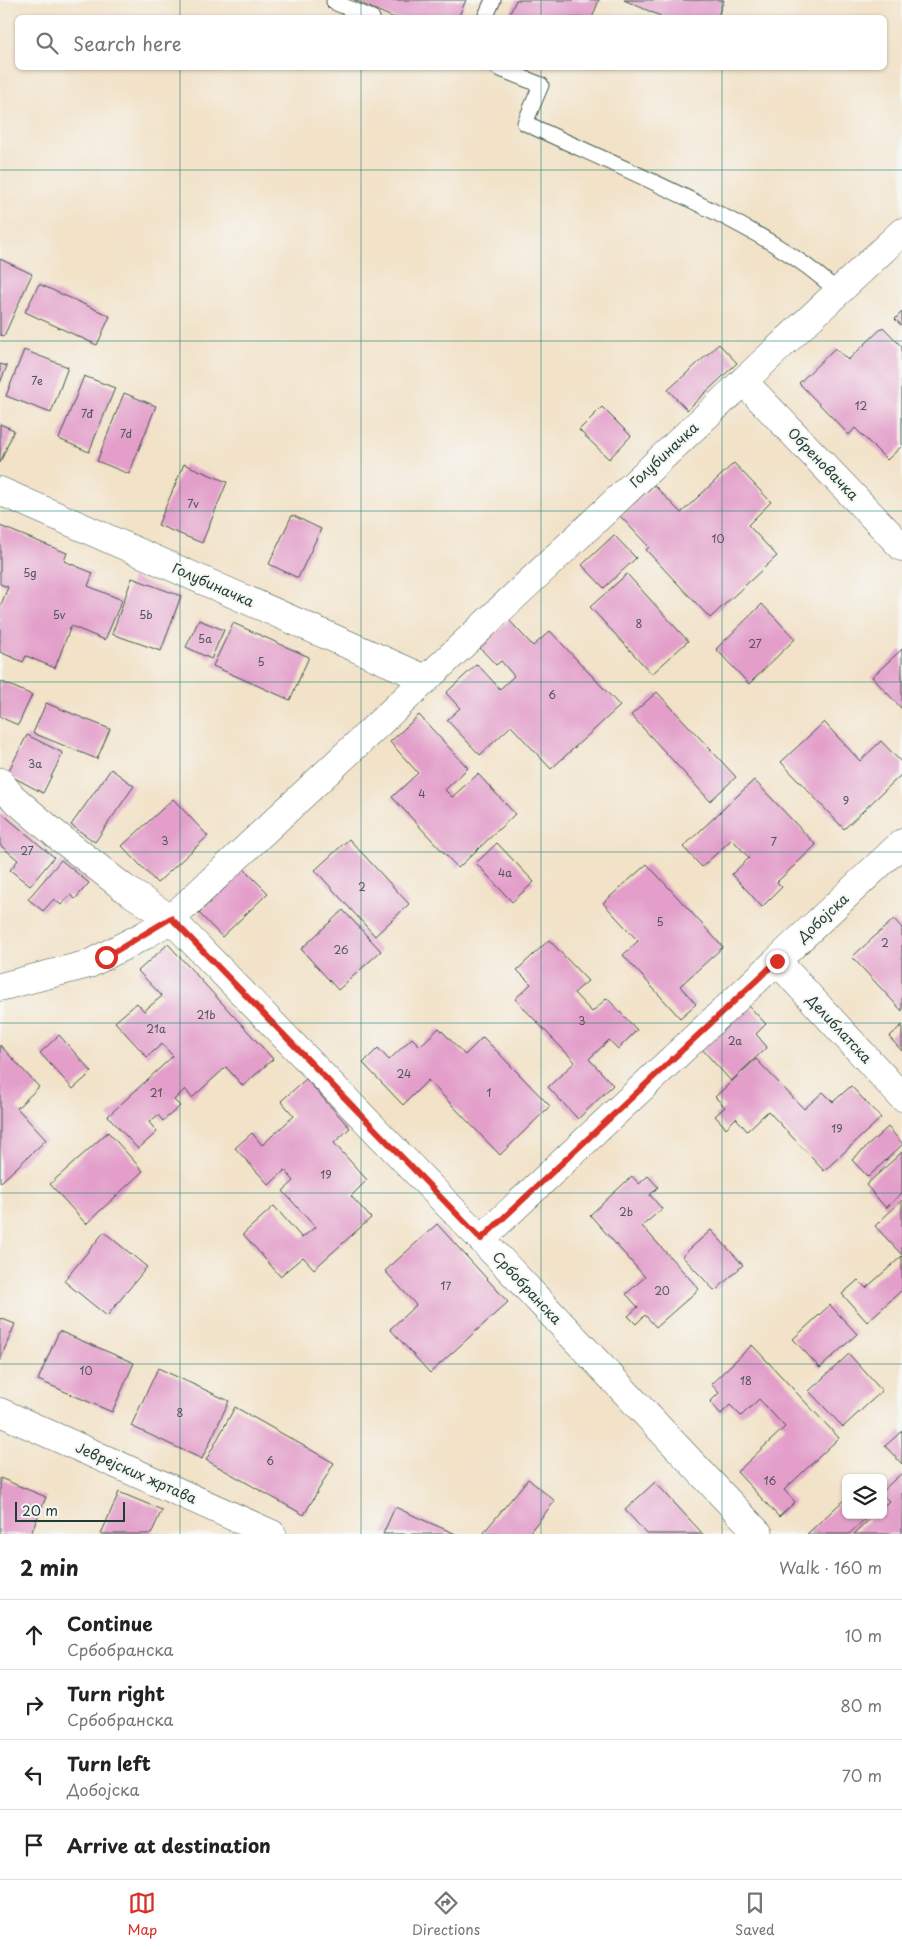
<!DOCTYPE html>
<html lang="en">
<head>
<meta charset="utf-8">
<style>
	body { margin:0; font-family:"Playpen Sans",sans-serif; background:#f2f2f2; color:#222 }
	.controls { position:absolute; right:15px; bottom:15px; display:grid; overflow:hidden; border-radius:8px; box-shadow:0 1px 4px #0004 }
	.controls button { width:45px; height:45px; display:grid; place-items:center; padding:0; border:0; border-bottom:1px solid #e0e0e0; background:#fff; color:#222; font:25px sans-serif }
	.scale { position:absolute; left:15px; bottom:12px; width:110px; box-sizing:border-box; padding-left:5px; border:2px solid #1f3d34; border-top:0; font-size:14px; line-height:18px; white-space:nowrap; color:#1f3d34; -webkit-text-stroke:4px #f6f6f2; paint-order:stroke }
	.stop { position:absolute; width:15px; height:15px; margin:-11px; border:4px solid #d93025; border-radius:50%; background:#fff }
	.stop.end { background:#d93025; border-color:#fff; box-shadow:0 1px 5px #0008 }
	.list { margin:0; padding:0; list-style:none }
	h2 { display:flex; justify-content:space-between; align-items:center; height:65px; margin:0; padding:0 20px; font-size:21px }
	h2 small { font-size:16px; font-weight:400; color:#767676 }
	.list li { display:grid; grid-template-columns:32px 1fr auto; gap:15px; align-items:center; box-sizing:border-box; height:70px; padding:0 20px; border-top:1px solid #e0e0e0 }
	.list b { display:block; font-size:19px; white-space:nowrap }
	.list p { margin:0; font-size:16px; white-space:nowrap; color:#767676 }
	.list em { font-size:16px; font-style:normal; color:#767676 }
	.icon { flex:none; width:28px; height:28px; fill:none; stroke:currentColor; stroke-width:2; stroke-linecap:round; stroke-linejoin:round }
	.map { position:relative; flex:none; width:902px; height:1534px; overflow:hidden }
	.search { position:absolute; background:#fff; box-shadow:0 1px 4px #0004; left:15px; right:15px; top:15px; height:55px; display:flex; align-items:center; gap:12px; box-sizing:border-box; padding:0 18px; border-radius:8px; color:#767676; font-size:19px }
	.sheet { height:345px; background:#fff }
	nav { display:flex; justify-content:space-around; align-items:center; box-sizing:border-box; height:70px; border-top:1px solid #e0e0e0; background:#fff; font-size:14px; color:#767676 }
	nav a { display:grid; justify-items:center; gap:2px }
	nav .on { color:#d93025 }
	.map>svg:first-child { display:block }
	.building { fill:#e39fca }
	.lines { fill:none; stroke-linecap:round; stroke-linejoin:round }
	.lane-casing { stroke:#3f564a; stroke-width:17 }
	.street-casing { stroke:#3f564a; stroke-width:29 }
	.lane { stroke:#fff; stroke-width:15 }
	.street { stroke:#fff; stroke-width:28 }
	.route { stroke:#d93025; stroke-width:6 }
	.grid { fill:none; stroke:#0f766e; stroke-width:1; stroke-opacity:0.55 }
	.labels { text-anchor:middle; stroke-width:4; stroke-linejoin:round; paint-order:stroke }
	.number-label { font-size:11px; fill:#50565a }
	.street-label { font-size:14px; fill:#1f3d34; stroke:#f6f6f2 }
</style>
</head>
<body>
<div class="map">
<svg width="902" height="1534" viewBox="0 0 902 1534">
	<rect width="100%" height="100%" fill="#f6f6f2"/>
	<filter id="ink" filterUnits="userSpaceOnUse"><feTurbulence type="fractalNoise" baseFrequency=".02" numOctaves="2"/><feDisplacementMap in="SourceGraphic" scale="10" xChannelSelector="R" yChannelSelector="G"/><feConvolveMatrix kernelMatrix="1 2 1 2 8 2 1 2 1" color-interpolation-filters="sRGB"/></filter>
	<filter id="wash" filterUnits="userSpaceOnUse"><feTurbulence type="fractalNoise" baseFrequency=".0096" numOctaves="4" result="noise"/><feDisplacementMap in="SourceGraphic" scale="20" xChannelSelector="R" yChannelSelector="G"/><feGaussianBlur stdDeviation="1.12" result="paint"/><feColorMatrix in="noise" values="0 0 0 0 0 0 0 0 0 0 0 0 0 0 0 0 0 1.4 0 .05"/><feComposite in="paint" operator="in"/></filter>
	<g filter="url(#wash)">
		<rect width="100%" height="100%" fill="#f2e2c8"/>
		<g id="blocks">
			<!-- building -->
			<g class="building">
				<polygon points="354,0 466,0 458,18 394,18"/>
				<polygon points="516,0 599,0 592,18 508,18"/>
				<polygon points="624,0 724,0 717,18 665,18"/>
				<polygon points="0,259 32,274 4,336 0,335"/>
				<polygon points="39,284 110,316 97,345 25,312"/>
				<polygon points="902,312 902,326 895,319"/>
				<polygon points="883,327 902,347 902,446 887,460 855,428 849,435 799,383 835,348 848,360"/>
				<polygon points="719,344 737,363 687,410 668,390"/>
				<polygon points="24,350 68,367 51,413 6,396"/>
				<polygon points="0,364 7,366 0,383"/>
				<polygon points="84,376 115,388 89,452 59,439"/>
				<polygon points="124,393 156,406 129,474 97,461"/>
				<polygon points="602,407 631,436 609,459 579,430"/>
				<polygon points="0,424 14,430 0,463"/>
				<polygon points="734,463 771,502 748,525 777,556 710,618 646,550 649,547 620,516 654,485 681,513"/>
				<polygon points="184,464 227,482 202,543 158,525"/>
				<polygon points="292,515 321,529 298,578 269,564"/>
				<polygon points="0,526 67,553 64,561 93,573 88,586 122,600 105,640 71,626 55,668 26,656 23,662 0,652 0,607 8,587 0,584"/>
				<polygon points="614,535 636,558 604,588 582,565"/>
				<polygon points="627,574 688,641 652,674 590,607"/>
				<polygon points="132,578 181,596 161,651 112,634"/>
				<polygon points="762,604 795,639 749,684 716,649"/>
				<polygon points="199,620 224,630 211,659 186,647"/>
				<polygon points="509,620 533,646 550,631 620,706 551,769 511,726 480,755 447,720 460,708 446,693 477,664 500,689 514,676 501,661 496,665 480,648"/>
				<polygon points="233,623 309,657 290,700 213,666"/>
				<polygon points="902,649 902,709 872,677"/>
				<polygon points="0,681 32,695 18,725 0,717"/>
				<polygon points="657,692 736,777 710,801 631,715"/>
				<polygon points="46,703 110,729 97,759 33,733"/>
				<polygon points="419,715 468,768 445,790 452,797 478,774 515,814 458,868 392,797 418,773 390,742"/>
				<polygon points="824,722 860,761 881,741 902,763 902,774 844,829 781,762"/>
				<polygon points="27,735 63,753 43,793 7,774"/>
				<polygon points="111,769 134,786 95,842 71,825"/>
				<polygon points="754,780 816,845 777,882 782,887 762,907 732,874 749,858 732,839 702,867 683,847"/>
				<polygon points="173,799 208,836 157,883 122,846"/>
				<polygon points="0,812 54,857 30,886 10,870 18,860 0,845"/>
				<polygon points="349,839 409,904 375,936 315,870"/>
				<polygon points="497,843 534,882 512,902 476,863"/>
				<polygon points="61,860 89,883 75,899 70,895 61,905 54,899 43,911 28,899"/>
				<polygon points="647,864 723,947 680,986 696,1004 680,1018 623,955 638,941 603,903"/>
				<polygon points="244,869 268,893 222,937 199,913"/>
				<polygon points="343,910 381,951 338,990 301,949"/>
				<polygon points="894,919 902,928 902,1011 852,957"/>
				<polygon points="549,940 588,981 574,993 592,1012 607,998 637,1030 618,1049 609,1040 589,1059 613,1085 578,1119 548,1087 575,1062 515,999 531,984 517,970"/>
				<polygon points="168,944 273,1059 243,1086 226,1067 192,1098 185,1089 174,1100 180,1106 163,1121 158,1115 149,1122 157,1132 138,1149 108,1116 173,1056 162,1044 147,1057 115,1022 137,1003 144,1011 162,996 138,971"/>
				<polygon points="748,1005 766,1024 756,1034 767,1047 731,1081 701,1048"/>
				<polygon points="902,1025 902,1051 889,1037"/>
				<polygon points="439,1028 465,1055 483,1037 550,1106 500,1155 428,1080 403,1105 363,1063 378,1048 389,1060 412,1038 420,1046"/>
				<polygon points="59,1035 92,1072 73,1089 40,1053"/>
				<polygon points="0,1045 39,1087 17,1108 46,1140 0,1183"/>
				<polygon points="756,1059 804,1109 823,1092 833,1102 851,1086 881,1118 824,1171 768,1111 747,1131 736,1118 726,1128 715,1116 725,1107 715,1097"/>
				<polygon points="306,1079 350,1128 334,1143 367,1180 351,1196 371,1218 314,1269 303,1257 280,1276 243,1234 274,1206 302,1238 315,1227 283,1191 294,1181 285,1170 269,1185 235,1148 252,1133 262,1145 294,1116 281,1101"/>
				<polygon points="888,1127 902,1143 902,1145 868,1177 852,1160"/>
				<polygon points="108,1132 143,1171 86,1224 50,1184"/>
				<polygon points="902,1152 902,1193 886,1208 866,1185"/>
				<polygon points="632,1176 639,1184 648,1176 658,1187 650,1195 662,1209 642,1226 699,1289 656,1327 645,1315 636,1324 628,1316 638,1307 626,1294 645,1277 590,1215"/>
				<polygon points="902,1200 902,1255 875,1226"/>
				<polygon points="437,1224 508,1302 430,1373 390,1329 416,1305 385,1271"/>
				<polygon points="711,1230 743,1265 715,1291 682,1256"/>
				<polygon points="104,1232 147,1267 107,1316 64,1281"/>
				<polygon points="902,1256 902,1290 867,1322 842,1294 858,1280 866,1288"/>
				<polygon points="830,1305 857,1334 820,1368 793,1339"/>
				<polygon points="0,1318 15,1324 0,1360"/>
				<polygon points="59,1331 134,1363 112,1412 38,1380"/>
				<polygon points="752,1345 839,1438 784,1490 795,1502 779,1517 737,1472 785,1427 759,1399 741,1416 730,1405 721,1414 710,1402 719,1393 711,1384"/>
				<polygon points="849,1354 882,1391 843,1427 809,1391"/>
				<polygon points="158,1368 229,1401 202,1459 131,1426"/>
				<polygon points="235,1407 334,1463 304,1515 206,1460"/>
				<polygon points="902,1431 902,1464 885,1446"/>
				<polygon points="902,1473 902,1534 854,1534 874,1515 883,1515 883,1507 889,1501 883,1495 883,1490"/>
				<polygon points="0,1478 46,1497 31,1534 0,1534"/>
				<polygon points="528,1479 555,1501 528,1534 486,1534 484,1532"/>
				<polygon points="655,1482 703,1534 647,1534 625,1510"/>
				<polygon points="119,1492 162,1510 151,1534 101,1534"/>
				<polygon points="846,1498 846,1515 869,1515 849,1534 807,1534"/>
				<polygon points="395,1507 421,1519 456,1534 383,1534"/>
			</g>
		</g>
	</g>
	<g filter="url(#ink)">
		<use href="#blocks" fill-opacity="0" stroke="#3f564a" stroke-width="1"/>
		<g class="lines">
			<!-- lane casing -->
			<g class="lane-casing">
				<g id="lane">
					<polyline points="334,2 372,18"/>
					<polyline points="485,18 493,0"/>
					<path d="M498,68L541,85L525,123C585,151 646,177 705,207C753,231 800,256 839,293"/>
				</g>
			</g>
			<!-- street casing -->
			<g class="street-casing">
				<g id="street">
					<polyline points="743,381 902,547"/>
					<polyline points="0,491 426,679"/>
					<polyline points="0,782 11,796 54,833 124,888 171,919 481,1239 759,1534"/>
					<polyline points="777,961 902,1097"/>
					<polyline points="0,987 89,964 145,935 171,919 902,232"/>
					<polyline points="481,1239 902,843"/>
					<polyline points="0,1412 272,1534"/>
				</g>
			</g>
			<!-- lane -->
			<use href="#lane" class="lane"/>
			<!-- street -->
			<use href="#street" class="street"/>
		</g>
	</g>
	<g class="lines" filter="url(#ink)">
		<!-- route -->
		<polyline class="route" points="106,957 171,918 481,1239 777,961"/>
	</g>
	<!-- grid -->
	<path class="grid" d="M180,0V18M361,0V18M541,0V18M722,0V18M180,68V1534M361,68V1534M541,68V1534M722,68V1534M0,170H902M0,341H902M0,511H902M0,682H902M0,852H902M0,1023H902M0,1193H902M0,1364H902"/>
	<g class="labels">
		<!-- number labels -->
		<g class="number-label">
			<text x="37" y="385">7e</text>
			<text x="861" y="410">12</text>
			<text x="87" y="418">7đ</text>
			<text x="126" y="438">7d</text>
			<text x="193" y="508">7v</text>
			<text x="718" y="543">10</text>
			<text x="30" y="577">5g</text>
			<text x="59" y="619">5v</text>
			<text x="146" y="619">5b</text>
			<text x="639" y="628">8</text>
			<text x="205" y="643">5a</text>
			<text x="755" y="648">27</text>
			<text x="261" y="666">5</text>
			<text x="552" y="699">6</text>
			<text x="35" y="768">3a</text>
			<text x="422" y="798">4</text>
			<text x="846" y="805">9</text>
			<text x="165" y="845">3</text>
			<text x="774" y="846">7</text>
			<text x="27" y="855">27</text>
			<text x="505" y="877">4a</text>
			<text x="362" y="891">2</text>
			<text x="660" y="926">5</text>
			<text x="885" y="947">2</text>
			<text x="341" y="954">26</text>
			<text x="206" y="1019">21b</text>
			<text x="582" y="1025">3</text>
			<text x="156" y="1033">21a</text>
			<text x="735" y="1045">2a</text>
			<text x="404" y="1078">24</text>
			<text x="156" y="1097">21</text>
			<text x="489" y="1097">1</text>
			<text x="837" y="1133">19</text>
			<text x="326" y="1179">19</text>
			<text x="626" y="1216">2b</text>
			<text x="446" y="1290">17</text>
			<text x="662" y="1295">20</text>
			<text x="86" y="1375">10</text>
			<text x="746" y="1385">18</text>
			<text x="180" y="1417">8</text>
			<text x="270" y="1465">6</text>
			<text x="770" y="1485">16</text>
		</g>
		<!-- street labels -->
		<g class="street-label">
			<text transform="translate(664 455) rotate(-43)" y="5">Голубиначка</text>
			<text transform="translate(823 464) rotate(46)" y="5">Обреновачка</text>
			<text transform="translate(213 585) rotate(24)" y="5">Голубиначка</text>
			<text transform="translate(823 918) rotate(-43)" y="5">Добојска</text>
			<text transform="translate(839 1029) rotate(47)" y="5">Делиблатска</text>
			<text transform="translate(527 1288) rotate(47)" y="5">Србобранска</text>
			<text transform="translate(136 1473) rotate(24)" y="5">Јеврејских жртава</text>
		</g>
	</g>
</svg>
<div class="controls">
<button><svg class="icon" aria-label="layers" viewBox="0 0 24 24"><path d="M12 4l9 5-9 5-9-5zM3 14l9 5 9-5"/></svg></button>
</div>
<div class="scale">20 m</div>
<div class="stop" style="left:106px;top:957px"></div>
<div class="stop end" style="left:777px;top:961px"></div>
<div class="search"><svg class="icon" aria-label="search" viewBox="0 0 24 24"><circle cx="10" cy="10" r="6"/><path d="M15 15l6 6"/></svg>Search here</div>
</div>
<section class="sheet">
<h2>2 min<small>Walk · 160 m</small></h2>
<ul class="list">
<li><svg class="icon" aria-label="ahead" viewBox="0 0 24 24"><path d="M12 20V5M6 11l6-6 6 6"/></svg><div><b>Continue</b><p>Србобранска</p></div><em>10 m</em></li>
<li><svg class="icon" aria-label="right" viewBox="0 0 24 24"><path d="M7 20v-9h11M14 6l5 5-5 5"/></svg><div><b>Turn right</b><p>Србобранска</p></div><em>80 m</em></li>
<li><svg class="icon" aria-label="left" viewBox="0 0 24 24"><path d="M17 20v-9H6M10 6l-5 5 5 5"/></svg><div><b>Turn left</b><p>Добојска</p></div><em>70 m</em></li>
<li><svg class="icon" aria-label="arrive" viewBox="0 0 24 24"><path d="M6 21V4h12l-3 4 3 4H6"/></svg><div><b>Arrive at destination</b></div></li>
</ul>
</section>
<nav>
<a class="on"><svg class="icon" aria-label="map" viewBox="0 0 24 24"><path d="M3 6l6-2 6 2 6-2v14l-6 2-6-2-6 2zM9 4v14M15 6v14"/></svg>Map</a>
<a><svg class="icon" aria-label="directions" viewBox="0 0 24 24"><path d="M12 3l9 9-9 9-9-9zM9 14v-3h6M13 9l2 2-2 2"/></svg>Directions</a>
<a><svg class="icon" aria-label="saved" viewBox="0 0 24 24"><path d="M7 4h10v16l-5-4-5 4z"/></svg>Saved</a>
</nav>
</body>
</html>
